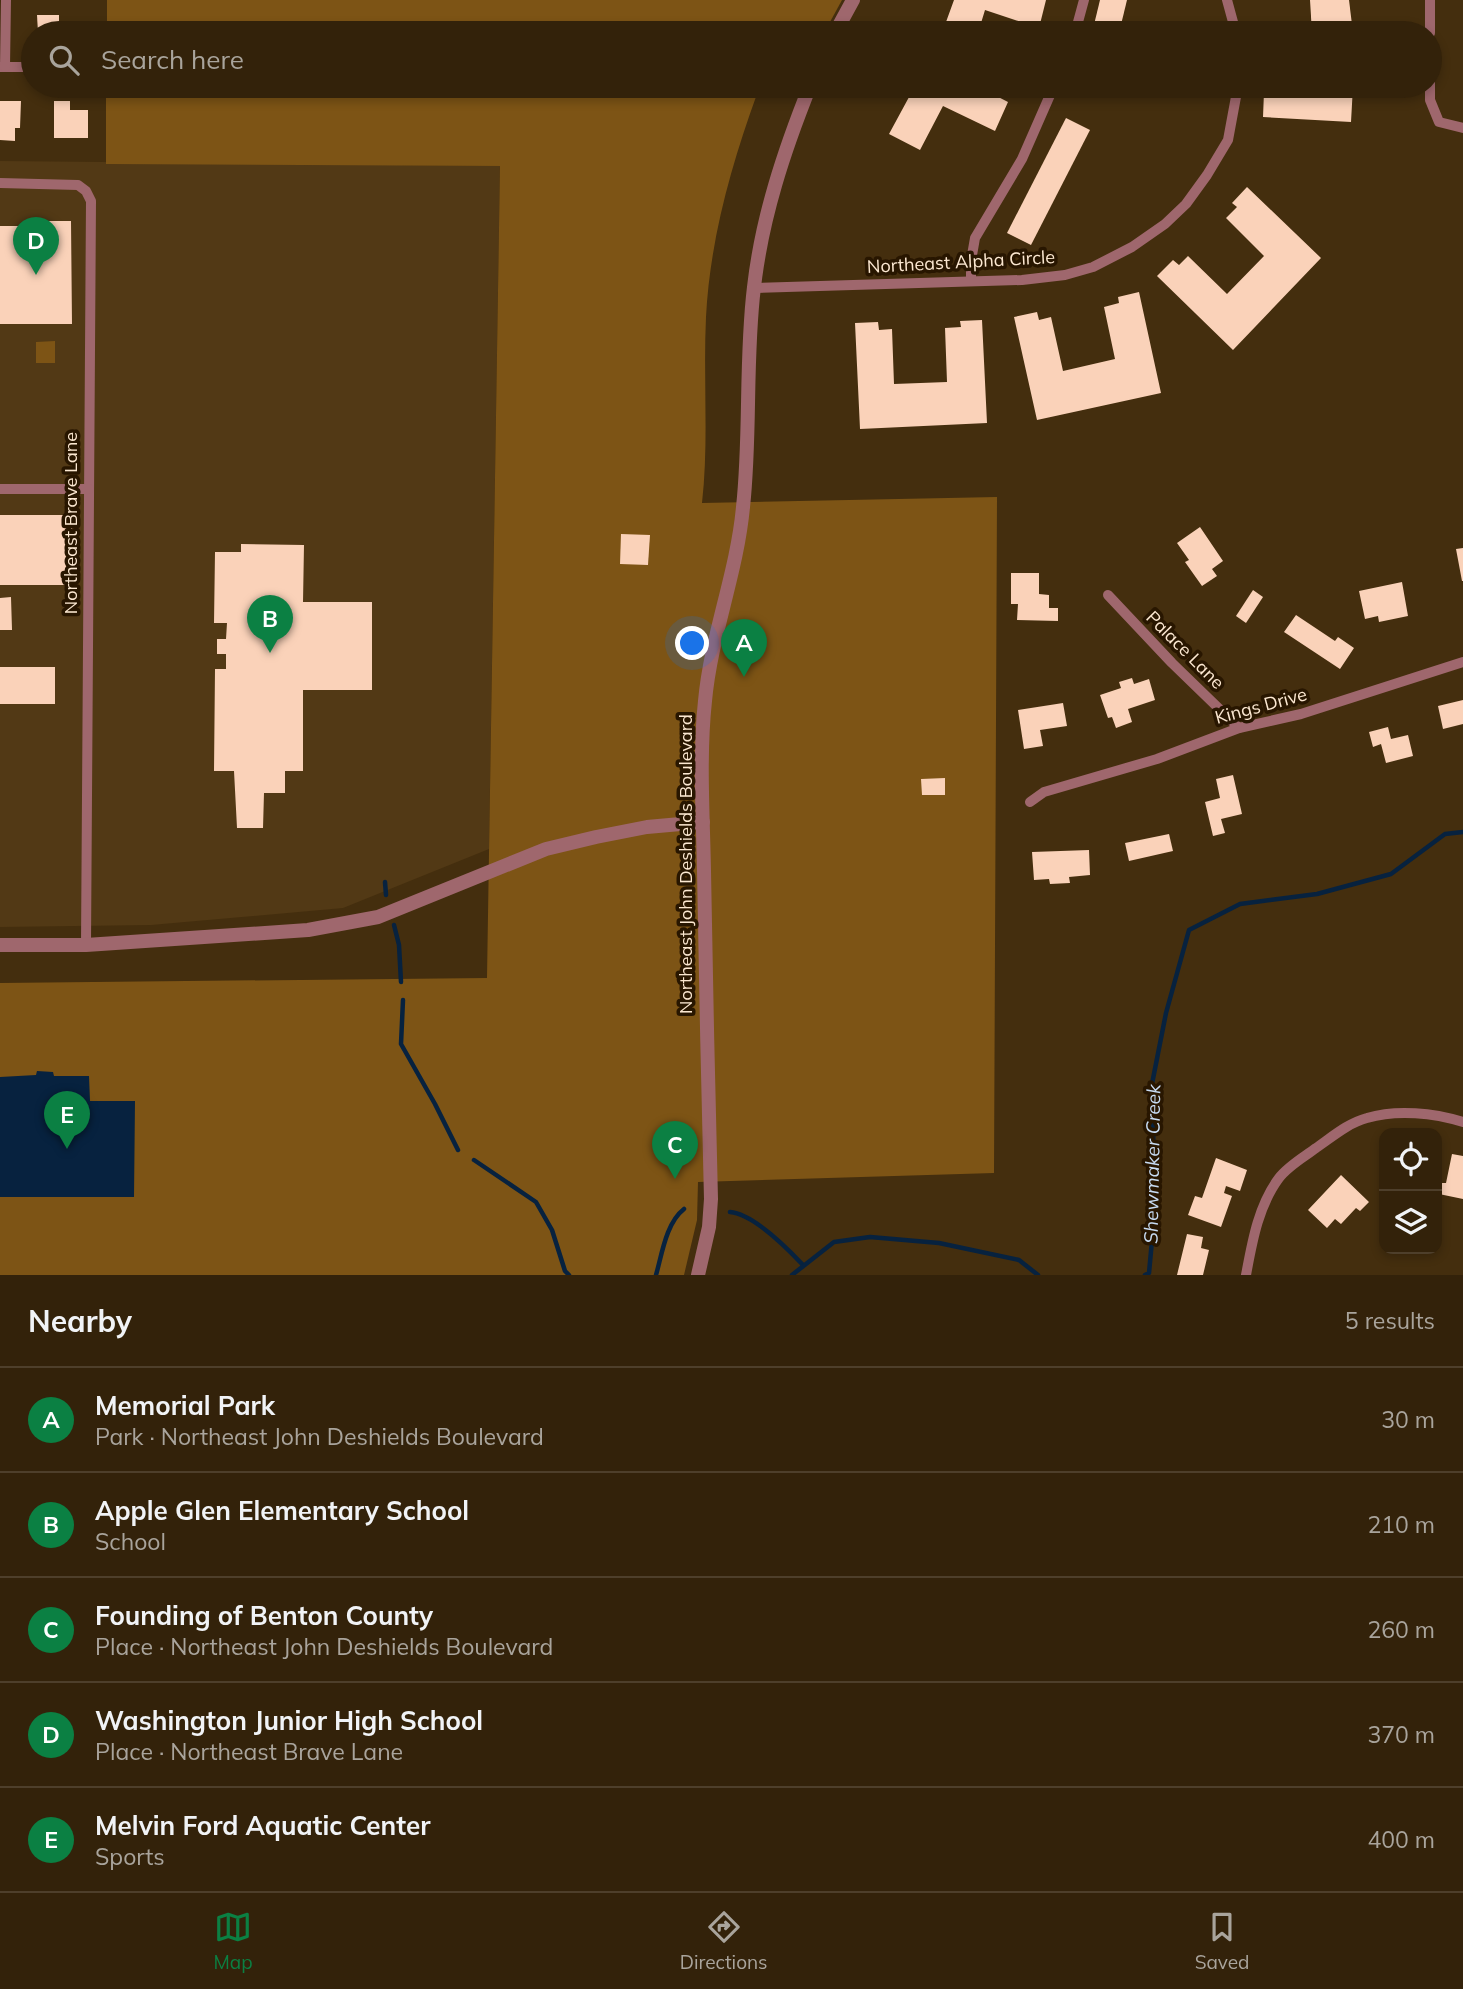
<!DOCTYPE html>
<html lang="en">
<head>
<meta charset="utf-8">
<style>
	body { margin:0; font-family:Mulish,sans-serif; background:#3b2a13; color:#f1f3f6 }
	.controls { position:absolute; right:21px; bottom:21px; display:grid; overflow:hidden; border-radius:14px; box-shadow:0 4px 10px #0003 }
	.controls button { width:63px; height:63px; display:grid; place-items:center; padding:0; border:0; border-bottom:2px solid #4e3f2b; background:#33220a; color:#f1f3f6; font:35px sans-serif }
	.you { position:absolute; left:693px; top:644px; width:24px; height:24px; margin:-18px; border:5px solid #fff; border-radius:50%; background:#1a73e8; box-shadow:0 0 0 10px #1a73e833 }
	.badge { display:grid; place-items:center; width:46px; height:46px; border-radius:50%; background:#0b8043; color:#fff; font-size:23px; font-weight:700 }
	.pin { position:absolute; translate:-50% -58px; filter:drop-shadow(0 2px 4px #0008) }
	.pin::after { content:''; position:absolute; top:37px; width:24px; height:21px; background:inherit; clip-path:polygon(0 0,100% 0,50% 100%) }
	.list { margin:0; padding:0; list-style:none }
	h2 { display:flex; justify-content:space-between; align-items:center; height:91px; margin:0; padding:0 28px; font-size:30px }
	h2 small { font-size:23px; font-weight:400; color:#a9a49c }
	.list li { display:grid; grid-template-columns:46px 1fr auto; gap:21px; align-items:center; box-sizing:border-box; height:105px; padding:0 28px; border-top:2px solid #4e3f2b }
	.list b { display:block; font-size:26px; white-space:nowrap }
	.list p { margin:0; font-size:23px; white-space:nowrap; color:#a9a49c }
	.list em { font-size:23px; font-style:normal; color:#a9a49c }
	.icon { flex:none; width:38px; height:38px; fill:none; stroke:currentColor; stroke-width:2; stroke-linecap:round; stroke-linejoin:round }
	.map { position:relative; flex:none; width:1463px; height:1275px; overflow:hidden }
	.search { position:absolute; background:#33220a; box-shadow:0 4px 10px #0003; left:21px; right:21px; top:21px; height:77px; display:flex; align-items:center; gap:18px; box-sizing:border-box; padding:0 24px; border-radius:38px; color:#a9a49c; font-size:26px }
	.sheet { height:616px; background:#33220a }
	nav { display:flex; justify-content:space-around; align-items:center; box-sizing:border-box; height:98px; border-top:2px solid #4e3f2b; background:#33220a; font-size:19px; color:#a9a49c }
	nav a { display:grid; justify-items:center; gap:4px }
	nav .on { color:#0b8043 }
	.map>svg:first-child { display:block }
	.built { fill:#523915 }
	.green { fill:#7d5415 }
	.water { fill:#07223f }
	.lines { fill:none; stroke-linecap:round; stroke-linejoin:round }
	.stream { stroke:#07223f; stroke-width:4.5 }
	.building { fill:#fad2b9 }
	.minor { stroke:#9f676d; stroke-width:10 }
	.tertiary { stroke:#9f676d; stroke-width:14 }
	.labels { text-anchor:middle; stroke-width:7; stroke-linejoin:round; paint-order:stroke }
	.street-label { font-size:18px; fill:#fce8d1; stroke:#281600 }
	.water-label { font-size:19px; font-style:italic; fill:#c8dcf3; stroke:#281600 }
</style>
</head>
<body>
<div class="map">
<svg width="1463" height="1275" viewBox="0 0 1463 1275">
	<rect width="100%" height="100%" fill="#442e0e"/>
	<!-- built -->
	<polygon class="built" points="0,161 500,166 489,849 343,908 151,925 0,927"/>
	<!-- green -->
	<g class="green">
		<polygon points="107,0 842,0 824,33 107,33"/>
		<path d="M106,86H798L795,94H757C731,166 710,240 706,317C703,379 709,442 702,503L997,497L994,1173L698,1182L697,1220L684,1275H0V983L487,978L500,166L106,164Z"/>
		<polygon points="55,341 55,363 36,363 36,342"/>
	</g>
	<!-- water -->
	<polygon class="water" points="37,1071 53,1072 54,1076 89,1076 90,1101 135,1101 134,1197 0,1197 0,1077 36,1075"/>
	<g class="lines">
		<!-- stream -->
		<g class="stream">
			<polyline points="385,882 386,895"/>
			<polyline points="394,925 399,945 401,982"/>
			<polyline points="403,1000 401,1044 435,1104 458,1150"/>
			<polyline points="474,1160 536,1202 552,1230 565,1271 569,1275"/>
			<path d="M730,1212C753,1214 787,1248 803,1265"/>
			<path d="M656,1275C662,1254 666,1223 684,1209"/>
			<polyline points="792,1275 834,1242 870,1237 939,1243 1019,1260 1038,1275"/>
			<polyline points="1145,1275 1149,1273 1156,1197 1151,1089 1166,1013 1189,930 1240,904 1317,894 1391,874 1445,834 1463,832"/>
		</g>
	</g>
	<!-- building -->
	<g class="building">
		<polygon points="954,0 1046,0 1039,28 985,10 978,33 942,33"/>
		<polygon points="1100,0 1127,0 1119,33 1092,33"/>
		<polygon points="1310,0 1349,0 1353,33 1312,33"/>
		<polygon points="37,15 59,15 59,33 38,33"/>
		<polygon points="915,86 977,86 1008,102 995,131 943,106 920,150 889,134"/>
		<polygon points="1278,86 1353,86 1351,122 1263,117 1264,92 1278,92"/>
		<polygon points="0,101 21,101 20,128 15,128 15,141 0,140"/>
		<polygon points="54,101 70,101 70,110 88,110 88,138 54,138"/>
		<polygon points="1066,118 1090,130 1031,245 1007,233"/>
		<polygon points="1247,187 1321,258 1233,350 1157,276 1173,260 1179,265 1188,256 1227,294 1264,256 1226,218 1237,207 1232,203"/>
		<polygon points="45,221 71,221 72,324 0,324 0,226 44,226"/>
		<polygon points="1139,292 1161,393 1037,420 1014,317 1037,312 1039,320 1051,317 1063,371 1115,359 1104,307 1119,303 1118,297"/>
		<polygon points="982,320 987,423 860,429 855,323 878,322 879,330 892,329 894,384 947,382 945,328 961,327 960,321"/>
		<rect x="0" y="515" width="72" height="70"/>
		<polygon points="1200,527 1223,561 1212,569 1217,576 1202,586 1185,562 1189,560 1177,543"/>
		<polygon points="621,534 650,535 648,565 620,564"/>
		<polygon points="241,544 304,545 303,602 372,602 372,690 303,690 303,771 285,771 285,793 264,793 263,828 237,828 234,771 214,771 215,669 226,669 226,654 217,654 217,639 226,639 227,623 214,623 215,552 241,552"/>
		<polygon points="1463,548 1463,581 1462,581 1456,549"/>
		<polygon points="1011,573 1039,573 1039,594 1049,595 1049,608 1058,608 1058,621 1017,620 1018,604 1011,604"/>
		<polygon points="1402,582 1408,616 1379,622 1378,616 1365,619 1359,591"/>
		<polygon points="1253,590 1263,597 1246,623 1236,616"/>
		<polygon points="11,597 12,630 0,630 0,598"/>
		<polygon points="1296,615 1335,641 1338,637 1354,648 1340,669 1284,632"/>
		<rect x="0" y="667" width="55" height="37"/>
		<polygon points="1132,678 1134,684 1149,679 1155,700 1128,709 1132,722 1116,728 1112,717 1108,718 1100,695 1121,688 1119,682"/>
		<polygon points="1463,700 1463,724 1443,729 1438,706"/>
		<polygon points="1063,703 1067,726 1040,730 1043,746 1024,749 1018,710"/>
		<polygon points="1388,727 1391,739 1408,735 1413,756 1386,763 1381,744 1373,747 1369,732"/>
		<polygon points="1233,775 1242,814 1221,819 1225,833 1213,836 1205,802 1220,798 1216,779"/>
		<polygon points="945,778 945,795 922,795 921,779"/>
		<polygon points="1169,834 1173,851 1129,861 1125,843"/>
		<polygon points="1089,850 1090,875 1069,877 1070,883 1050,884 1049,879 1034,880 1032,852"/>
		<polygon points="1452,1154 1463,1156 1463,1199 1439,1194 1442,1183 1446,1183"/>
		<polygon points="1216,1158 1247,1170 1240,1191 1226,1186 1224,1193 1232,1196 1221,1227 1188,1215 1195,1196 1202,1198"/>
		<polygon points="1341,1175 1369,1202 1360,1211 1356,1208 1341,1224 1335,1219 1327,1228 1308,1210"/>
		<polygon points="1187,1234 1203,1237 1201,1248 1209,1250 1203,1275 1177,1275"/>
	</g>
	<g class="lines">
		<!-- minor -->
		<g class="minor">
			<polyline points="1227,0 1236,33"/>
			<polyline points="1430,0 1430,33"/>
			<polyline points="1075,33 1084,0"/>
			<polyline points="1430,42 1430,100 1439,122 1463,128"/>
			<polyline points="0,67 33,67"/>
			<polyline points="5,67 6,0"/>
			<polyline points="0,183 78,185 86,191 91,201 86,945"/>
			<polyline points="971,281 971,261 975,238 1022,159 1054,86"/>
			<polyline points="754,288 1022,280 1065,275 1093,267 1132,247 1165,224 1186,204 1207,175 1228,140 1238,86"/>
			<polyline points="0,489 89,489"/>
			<polyline points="1108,595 1172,663 1239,728"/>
			<polyline points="1030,802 1044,792 1157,759 1239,728 1301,714 1463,662"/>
			<path d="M1246,1275C1252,1243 1258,1206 1279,1178C1288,1166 1304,1157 1316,1148C1332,1137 1348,1123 1367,1118C1397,1109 1434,1113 1463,1122"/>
		</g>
		<!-- tertiary -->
		<g class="tertiary">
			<polyline points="835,33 853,0"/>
			<polyline points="0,945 86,945 308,930 378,917 546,849 596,837 647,827 703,822"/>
			<path d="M698,1275L709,1227L711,1199C708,1090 706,980 704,871C703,815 699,757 705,701C711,635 737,573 743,507C751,434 745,360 754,287C762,217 784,151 810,86"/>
		</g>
	</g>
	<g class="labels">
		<!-- street labels -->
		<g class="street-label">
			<text transform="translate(961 262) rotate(-3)" y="6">Northeast Alpha Circle</text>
			<text transform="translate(71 523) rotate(-90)" y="6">Northeast Brave Lane</text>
			<text transform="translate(1185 650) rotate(45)" y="6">Palace Lane</text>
			<text transform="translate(1261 706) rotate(-15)" y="6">Kings Drive</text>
			<text transform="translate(686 864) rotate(-90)" y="6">Northeast John Deshields Boulevard</text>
		</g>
		<!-- water labels -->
		<g class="water-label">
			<text transform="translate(1152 1164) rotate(-89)" y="7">Shewmaker Creek</text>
		</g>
	</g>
</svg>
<div class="controls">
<button><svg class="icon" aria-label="locate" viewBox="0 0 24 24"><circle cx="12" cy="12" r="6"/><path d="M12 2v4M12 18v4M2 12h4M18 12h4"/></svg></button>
<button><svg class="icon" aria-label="layers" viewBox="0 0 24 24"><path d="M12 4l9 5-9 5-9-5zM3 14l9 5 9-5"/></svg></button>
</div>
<div class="you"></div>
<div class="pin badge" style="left:744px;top:677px">A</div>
<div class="pin badge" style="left:270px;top:653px">B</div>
<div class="pin badge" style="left:675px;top:1179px">C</div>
<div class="pin badge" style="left:36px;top:275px">D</div>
<div class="pin badge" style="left:67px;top:1149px">E</div>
<div class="search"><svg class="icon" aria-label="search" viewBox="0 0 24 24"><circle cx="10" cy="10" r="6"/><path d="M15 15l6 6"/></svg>Search here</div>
</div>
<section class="sheet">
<h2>Nearby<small>5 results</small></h2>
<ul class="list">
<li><span class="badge">A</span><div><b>Memorial Park</b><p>Park · Northeast John Deshields Boulevard</p></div><em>30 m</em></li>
<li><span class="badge">B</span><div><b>Apple Glen Elementary School</b><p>School</p></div><em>210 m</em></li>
<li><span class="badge">C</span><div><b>Founding of Benton County</b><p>Place · Northeast John Deshields Boulevard</p></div><em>260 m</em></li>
<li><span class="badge">D</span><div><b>Washington Junior High School</b><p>Place · Northeast Brave Lane</p></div><em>370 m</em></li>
<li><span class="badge">E</span><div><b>Melvin Ford Aquatic Center</b><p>Sports</p></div><em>400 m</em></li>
</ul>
</section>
<nav>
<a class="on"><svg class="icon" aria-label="map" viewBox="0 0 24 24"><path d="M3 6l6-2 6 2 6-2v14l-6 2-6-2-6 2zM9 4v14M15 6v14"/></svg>Map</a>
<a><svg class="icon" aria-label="directions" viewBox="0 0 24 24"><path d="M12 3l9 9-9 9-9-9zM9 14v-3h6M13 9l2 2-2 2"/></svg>Directions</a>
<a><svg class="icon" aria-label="saved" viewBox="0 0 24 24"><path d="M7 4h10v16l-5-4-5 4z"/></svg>Saved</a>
</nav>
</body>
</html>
